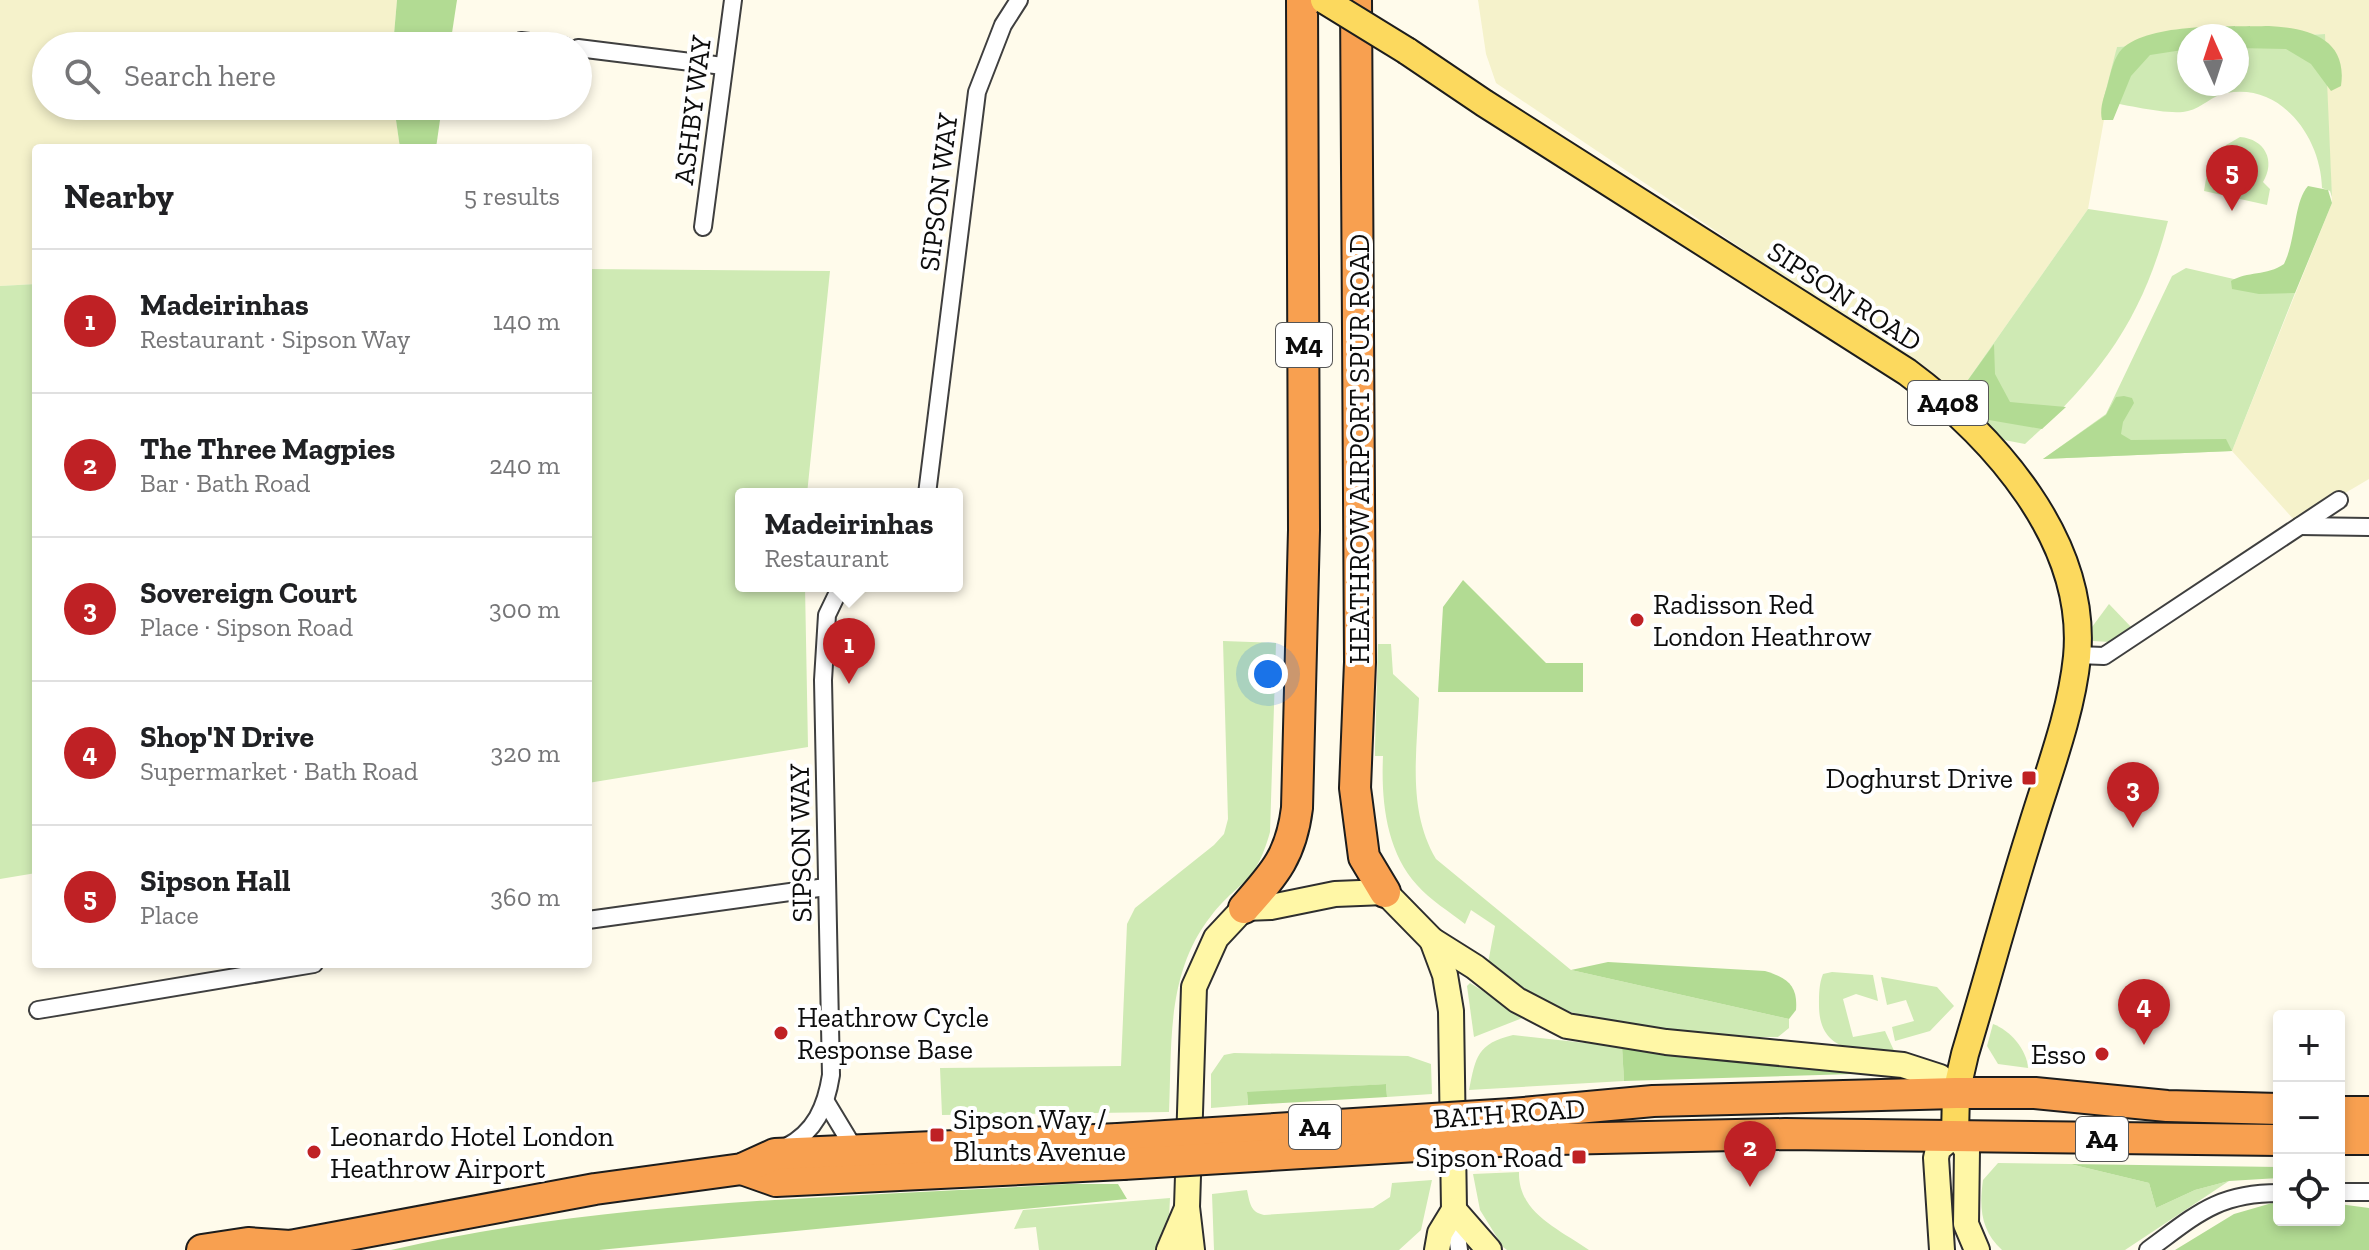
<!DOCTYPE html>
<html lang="en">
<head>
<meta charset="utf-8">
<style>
	body { margin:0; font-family:"Zilla Slab",serif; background:#f6f6f6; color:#202124 }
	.controls { position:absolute; right:24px; bottom:24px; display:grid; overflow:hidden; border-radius:8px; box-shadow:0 4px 12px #0003 }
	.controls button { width:72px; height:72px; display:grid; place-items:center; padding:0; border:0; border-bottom:2px solid #e0e0e0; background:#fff; color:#202124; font:40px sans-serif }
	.compass { position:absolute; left:2177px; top:24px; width:72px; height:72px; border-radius:50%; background:#fff; box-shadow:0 4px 12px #0003; rotate:357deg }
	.you { position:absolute; left:1268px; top:674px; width:28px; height:28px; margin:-20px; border:6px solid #fff; border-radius:50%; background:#1a73e8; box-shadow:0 0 0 12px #1a73e833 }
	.badge { display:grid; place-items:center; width:52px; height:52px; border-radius:50%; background:#bf2125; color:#fff; font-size:26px; font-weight:700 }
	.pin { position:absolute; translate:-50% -66px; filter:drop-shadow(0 2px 4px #0008) }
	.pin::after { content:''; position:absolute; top:42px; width:28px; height:24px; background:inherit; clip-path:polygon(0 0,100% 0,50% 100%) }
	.popup { position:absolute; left:735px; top:488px; width:228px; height:104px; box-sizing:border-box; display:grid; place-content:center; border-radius:8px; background:#fff; filter:drop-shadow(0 2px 6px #0005); font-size:26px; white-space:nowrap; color:#757577 }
	.popup b { font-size:30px; color:#202124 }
	.popup::after { content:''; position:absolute; left:50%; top:100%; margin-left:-16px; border:16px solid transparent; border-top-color:#fff }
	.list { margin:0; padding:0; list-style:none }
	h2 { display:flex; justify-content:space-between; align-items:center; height:104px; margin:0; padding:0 32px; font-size:34px }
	h2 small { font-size:26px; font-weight:400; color:#757577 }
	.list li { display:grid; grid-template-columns:52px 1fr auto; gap:24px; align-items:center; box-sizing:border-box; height:144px; padding:0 32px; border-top:2px solid #e0e0e0 }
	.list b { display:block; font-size:30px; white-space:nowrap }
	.list p { margin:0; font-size:26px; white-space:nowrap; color:#757577 }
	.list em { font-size:26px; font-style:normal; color:#757577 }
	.icon { flex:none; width:44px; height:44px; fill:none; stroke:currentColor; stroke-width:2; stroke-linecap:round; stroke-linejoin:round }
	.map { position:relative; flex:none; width:2369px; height:1250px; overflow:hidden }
	.search { position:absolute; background:#fff; box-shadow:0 4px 12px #0003; left:32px; top:32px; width:560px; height:88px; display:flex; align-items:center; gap:20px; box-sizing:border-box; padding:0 28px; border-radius:44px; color:#757577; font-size:30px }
	.panel { position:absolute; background:#fff; box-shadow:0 4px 12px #0003; left:32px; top:144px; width:560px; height:824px; border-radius:8px }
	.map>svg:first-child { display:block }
	.farmland { fill:#f5f2cb }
	.green { fill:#cfeab4 }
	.forest { fill:#b2db93 }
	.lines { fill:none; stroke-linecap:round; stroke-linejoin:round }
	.street-casing { stroke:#3f3f3f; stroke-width:20 }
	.secondary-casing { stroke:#2e2e2e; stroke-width:28 }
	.primary-casing { stroke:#1d1d1d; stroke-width:30 }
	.highway-casing { stroke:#1d1d1d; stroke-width:34 }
	.street { stroke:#fff; stroke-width:16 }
	.secondary { stroke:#fff7a6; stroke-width:24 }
	.primary { stroke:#fcd95e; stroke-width:26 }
	.highway { stroke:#f8a050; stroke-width:30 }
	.primary-bridge-casing { stroke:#1d1d1d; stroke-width:30; stroke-linecap:butt }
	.highway-bridge-casing { stroke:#1d1d1d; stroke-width:34; stroke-linecap:butt }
	.primary-bridge { stroke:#fcd95e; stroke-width:26 }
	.highway-bridge { stroke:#f8a050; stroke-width:30 }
	.poi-dot { fill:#bf2125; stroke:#fff; stroke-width:3 }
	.labels { text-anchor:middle; stroke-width:8; stroke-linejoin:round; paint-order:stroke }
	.shield { fill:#fff; stroke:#555; stroke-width:2 }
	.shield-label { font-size:26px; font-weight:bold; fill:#0c0c0c }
	.street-label { font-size:28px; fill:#0c0c0c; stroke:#fff }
	.poi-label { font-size:28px; fill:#0c0c0c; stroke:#fff; text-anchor:start }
</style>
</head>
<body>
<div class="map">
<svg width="2369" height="1250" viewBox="0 0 2369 1250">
	<rect width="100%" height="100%" fill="#fffbeb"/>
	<!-- farmland -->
	<g class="farmland">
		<polygon points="0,0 397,0 393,46 46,46 46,106 394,106 400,148 36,148 36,284 0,286"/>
		<polygon points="1478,0 2369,0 2369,479 2296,522 2232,451 2332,203 2324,34 2237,39 2237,36 2189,36 2189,42 2117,47 2088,209 1958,394 1496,83 1486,54"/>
	</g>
	<!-- green -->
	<g class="green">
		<path d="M2325,34L2332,197L2330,191L2322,188C2321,138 2282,83 2227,93C2212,95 2202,108 2188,111C2170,116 2123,104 2103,101L2117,47L2189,42V84H2237V39Z"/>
		<path d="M2240,137C2265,139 2276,161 2263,182L2270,189L2267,205L2204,191L2207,173L2215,171L2221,148Z"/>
		<path d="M2088,209L2168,221C2142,320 2100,376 2025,444L2004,440L1958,394Z"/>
		<polygon points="2186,268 2295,293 2232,451 2043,459 2106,414 2172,276"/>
		<polygon points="588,269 830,271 807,494 741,494 741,586 805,586 808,747 588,783"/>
		<polygon points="36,284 36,873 0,879 0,286"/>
		<polygon points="2109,604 2132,628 2110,642 2093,641 2092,627"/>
		<path d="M1223,641L1276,643L1270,832C1255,886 1240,879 1211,916C1166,973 1172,1044 1169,1112L942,1115L940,1068L1121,1066L1127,924L1135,908L1214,845L1224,834L1228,819Z"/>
		<path d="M1378,644H1391L1393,674L1419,698C1417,752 1407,810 1436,859L1571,970L1789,1019V1028L1778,1037H1759C1696,1032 1628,1033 1568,1011C1538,1000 1513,981 1488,963L1495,926L1471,910L1465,924C1450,912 1430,900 1417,885C1386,851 1381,800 1383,756H1375V747Z"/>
		<path d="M1832,972L1873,975L1878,1001L1856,994L1843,999L1853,1037L1885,1031L1896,1055C1859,1050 1819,1054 1819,1005C1819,994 1819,984 1823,974Z"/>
		<polygon points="1881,977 1937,987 1954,1006 1930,1031 1895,1041 1892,1027 1914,1021 1906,1000 1887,1005"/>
		<polygon points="1470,983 1525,1017 1474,1037 1467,986"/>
		<path d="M1993,1024C2010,1030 2027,1050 2028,1068L1998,1064L1987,1046Z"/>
		<path d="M1513,1035L1622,1047L1624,1081L1469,1090C1476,1056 1477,1044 1513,1035Z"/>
		<polygon points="1234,1053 1408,1056 1431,1064 1432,1094 1387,1097 1386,1084 1247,1093 1248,1105 1211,1108 1211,1074 1224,1055"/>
		<path d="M1998,1163L2070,1164L2149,1183L2156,1208L2195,1190L2229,1181L2125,1250H2002C1981,1231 1979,1208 1983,1180Z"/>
		<path d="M1519,1172C1518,1213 1559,1229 1589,1250H1507L1503,1247L1480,1210L1473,1174Z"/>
		<path d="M1432,1180L1421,1230L1399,1250H1214L1212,1194L1247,1190C1250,1203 1250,1212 1264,1215L1373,1208L1390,1197L1392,1183Z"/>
		<polygon points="1170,1198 1169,1218 1157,1250 1039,1250 1036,1227 1014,1229 1023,1210"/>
	</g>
	<!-- forest -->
	<g class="forest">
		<polygon points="397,0 457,0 450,46 393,46"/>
		<path d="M2269,26C2308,28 2348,38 2341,86L2331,91L2311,64L2286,49L2237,48V36H2189V49L2150,55L2131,76L2113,120H2102C2099,107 2105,95 2108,83C2111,72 2114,57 2122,49C2150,22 2232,27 2269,26Z"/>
		<polygon points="394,106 442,106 436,148 400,148"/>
		<path d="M2308,186L2328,190L2332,203L2295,293L2259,294L2232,289L2231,281C2247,271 2267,276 2284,264C2296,240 2294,201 2308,186Z"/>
		<polygon points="1994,344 1995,374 2010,402 2066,407 2042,429 1983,419 1958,394"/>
		<polygon points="2124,396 2132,398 2134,403 2123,422 2121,434 2131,440 2226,439 2232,451 2043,459 2106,415 2116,397"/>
		<polygon points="1463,580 1546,663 1583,663 1583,692 1438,692 1443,607"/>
		<path d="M1608,962L1765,971C1788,978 1798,986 1796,1010L1789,1019L1571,970Z"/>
		<polygon points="1622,1047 1886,1073 1624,1081"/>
		<polygon points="1386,1084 1387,1097 1248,1105 1247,1092"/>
		<polygon points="2070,1164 2279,1167 2279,1178 2229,1181 2195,1190 2156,1208 2149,1183"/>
		<path d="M1068,1184H1118L1127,1199L599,1250H391C609,1199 845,1198 1068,1184Z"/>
		<polygon points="2279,1201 2279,1220 2339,1220 2339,1204 2369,1208 2369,1250 2175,1250 2234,1214"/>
	</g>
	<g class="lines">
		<!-- street casing -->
		<g class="street-casing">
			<g id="street">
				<polyline points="521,41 564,46"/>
				<polyline points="578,48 723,66"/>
				<polyline points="703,227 733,0"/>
				<polyline points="927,494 977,92 1003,25 1019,0"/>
				<polyline points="2300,526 2369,527"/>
				<polyline points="2077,655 2104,656 2339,500"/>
				<polyline points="588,920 826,887"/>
				<polyline points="38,1010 314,964"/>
				<polyline points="826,1102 855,1150"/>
				<path d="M786,1147C815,1132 826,1107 831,1075L823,680L827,615L841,586"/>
				<polyline points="2339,1192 2369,1192"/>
				<polyline points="1454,1211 1459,1250"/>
				<path d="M2148,1250C2196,1215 2217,1193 2279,1193"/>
			</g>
		</g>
		<!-- secondary casing -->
		<g class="secondary-casing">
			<g id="secondary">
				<polyline points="1432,940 1445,975 1451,1011 1454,1210 1440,1233 1437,1250"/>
				<polyline points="1454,1210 1489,1250"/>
				<polyline points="1169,1250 1187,1208"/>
				<polyline points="1192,1250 1187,1207 1194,987 1216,938 1244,908 1271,907 1335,894 1385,892 1432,940 1475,967 1517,1000 1567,1026 1666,1042 1903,1065 1940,1077 1956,1093"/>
				<polyline points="1942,1250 1936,1158 1938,1149 1955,1135 1967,1150 1966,1224 1977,1250"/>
			</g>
		</g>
		<!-- primary casing -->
		<g class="primary-casing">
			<path id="primary" d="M1407,51L1484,103L1907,372C1993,436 2088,540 2077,657C2071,716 2047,776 2030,833C2007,906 1987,981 1965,1054L1956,1093L1955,1135"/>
		</g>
		<!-- highway casing -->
		<g class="highway-casing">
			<g id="highway">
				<polyline points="1356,0 1360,662 1355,788 1364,857 1385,892"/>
				<path d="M1244,908C1275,873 1291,856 1297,808L1304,530L1302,0"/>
				<polyline points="2339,1112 2369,1112"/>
				<polyline points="1512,1114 1653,1101 1956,1093 2035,1093 2167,1106 2279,1109"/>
				<polyline points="2339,1139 2369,1139"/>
				<polyline points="1515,1140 1785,1134 2279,1140"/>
				<polyline points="742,1169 776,1181 1123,1164"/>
				<polyline points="202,1250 248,1243 290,1246 595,1189 742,1169 775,1154 1118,1139"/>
			</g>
		</g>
		<!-- street -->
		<use href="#street" class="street"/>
		<!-- secondary -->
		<use href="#secondary" class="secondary"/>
		<!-- primary -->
		<use href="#primary" class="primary"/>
		<!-- highway -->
		<use href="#highway" class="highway"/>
		<!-- primary-bridge casing -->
		<g class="primary-bridge-casing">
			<polyline id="primary-bridge" points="1324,0 1407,51"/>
		</g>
		<!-- highway-bridge casing -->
		<g class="highway-bridge-casing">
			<g id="highway-bridge">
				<polyline points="1118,1139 1512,1114"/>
				<polyline points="1123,1164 1515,1140"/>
			</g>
		</g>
		<!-- primary-bridge -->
		<use href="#primary-bridge" class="primary-bridge"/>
		<!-- highway-bridge -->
		<use href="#highway-bridge" class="highway-bridge"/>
	</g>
	<!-- markers -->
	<g class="poi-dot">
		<circle cx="1637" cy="620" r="8"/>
		<rect x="2021" y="770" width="16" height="16" rx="4"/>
		<circle cx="781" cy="1033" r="8"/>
		<circle cx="2102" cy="1054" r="8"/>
		<rect x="929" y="1127" width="16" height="16" rx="4"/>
		<circle cx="314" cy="1152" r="8"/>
		<rect x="1571" y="1149" width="16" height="16" rx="4"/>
	</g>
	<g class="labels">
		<!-- shield labels -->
		<g class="shield">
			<rect x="1276" y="323" width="56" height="44" rx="6"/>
			<rect x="1908" y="381" width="80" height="44" rx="6"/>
			<rect x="1289" y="1105" width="52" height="44" rx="6"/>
			<rect x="2076" y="1117" width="52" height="44" rx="6"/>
		</g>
		<g class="shield-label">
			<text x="1304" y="354">M4</text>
			<text x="1948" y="412">A408</text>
			<text x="1315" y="1136">A4</text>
			<text x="2102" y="1148">A4</text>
		</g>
		<!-- street labels -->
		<g class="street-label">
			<text transform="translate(692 110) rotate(-83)" y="10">ASHBY WAY</text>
			<text transform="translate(938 192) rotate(-83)" y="10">SIPSON WAY</text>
			<text transform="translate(1845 296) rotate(33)" y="10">SIPSON ROAD</text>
			<text transform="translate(1359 449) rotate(-90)" y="10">HEATHROW AIRPORT SPUR ROAD</text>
			<text transform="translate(800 843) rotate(-91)" y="10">SIPSON WAY</text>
			<text transform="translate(1509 1113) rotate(-4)" y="10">BATH ROAD</text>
		</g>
		<!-- poi labels -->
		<g class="poi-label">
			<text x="1653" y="614">Radisson Red<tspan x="1653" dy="32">London Heathrow</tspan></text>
			<text x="2013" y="788" text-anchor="end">Doghurst Drive</text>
			<text x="797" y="1027">Heathrow Cycle<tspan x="797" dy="32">Response Base</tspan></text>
			<text x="2086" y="1064" text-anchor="end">Esso</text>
			<text x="953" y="1129">Sipson Way /<tspan x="953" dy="32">Blunts Avenue</tspan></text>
			<text x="330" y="1146">Leonardo Hotel London<tspan x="330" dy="32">Heathrow Airport</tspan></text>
			<text x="1563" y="1167" text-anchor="end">Sipson Road</text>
		</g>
	</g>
</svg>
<div class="controls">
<button>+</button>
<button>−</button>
<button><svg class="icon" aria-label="locate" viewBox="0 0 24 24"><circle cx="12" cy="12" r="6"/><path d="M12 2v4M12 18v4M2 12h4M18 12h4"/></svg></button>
</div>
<svg class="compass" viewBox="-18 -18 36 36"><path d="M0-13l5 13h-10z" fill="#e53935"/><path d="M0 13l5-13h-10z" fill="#757577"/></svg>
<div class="you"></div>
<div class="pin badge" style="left:849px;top:684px">1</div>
<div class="popup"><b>Madeirinhas</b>Restaurant</div>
<div class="pin badge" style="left:1750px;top:1187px">2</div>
<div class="pin badge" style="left:2133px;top:828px">3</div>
<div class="pin badge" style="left:2144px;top:1045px">4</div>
<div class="pin badge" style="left:2232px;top:211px">5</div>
<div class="search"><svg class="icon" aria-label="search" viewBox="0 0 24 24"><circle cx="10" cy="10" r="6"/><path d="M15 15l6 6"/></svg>Search here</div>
<section class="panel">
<h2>Nearby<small>5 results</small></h2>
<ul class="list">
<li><span class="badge">1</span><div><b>Madeirinhas</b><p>Restaurant · Sipson Way</p></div><em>140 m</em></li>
<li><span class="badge">2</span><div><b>The Three Magpies</b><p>Bar · Bath Road</p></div><em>240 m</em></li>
<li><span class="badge">3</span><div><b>Sovereign Court</b><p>Place · Sipson Road</p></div><em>300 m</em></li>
<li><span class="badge">4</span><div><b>Shop'N Drive</b><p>Supermarket · Bath Road</p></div><em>320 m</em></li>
<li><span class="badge">5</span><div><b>Sipson Hall</b><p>Place</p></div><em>360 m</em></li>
</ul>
</section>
</div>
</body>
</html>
